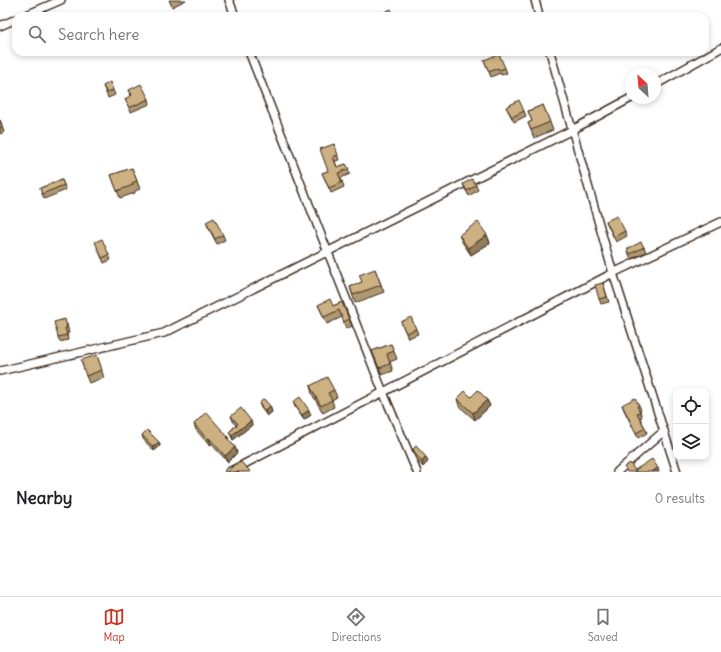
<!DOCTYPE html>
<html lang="en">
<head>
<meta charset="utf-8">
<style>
	body { margin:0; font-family:Delius,sans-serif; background:#f6f6f6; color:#202124 }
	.controls { position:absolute; right:12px; bottom:12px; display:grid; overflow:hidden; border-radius:8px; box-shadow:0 2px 6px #0003 }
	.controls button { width:36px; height:36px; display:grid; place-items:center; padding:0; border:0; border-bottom:1px solid #e0e0e0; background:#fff; color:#202124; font:20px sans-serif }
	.compass { position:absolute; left:625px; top:68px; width:36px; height:36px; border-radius:50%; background:#fff; box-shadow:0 2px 6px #0003; rotate:334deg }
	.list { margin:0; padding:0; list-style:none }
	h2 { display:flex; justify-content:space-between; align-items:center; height:52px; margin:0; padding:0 16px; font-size:17px }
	h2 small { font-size:13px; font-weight:400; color:#757577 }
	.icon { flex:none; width:22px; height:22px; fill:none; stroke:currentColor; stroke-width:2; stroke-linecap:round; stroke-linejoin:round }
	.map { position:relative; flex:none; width:721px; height:472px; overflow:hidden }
	.search { position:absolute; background:#fff; box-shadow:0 2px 6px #0003; left:12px; right:12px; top:12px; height:44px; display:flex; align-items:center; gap:10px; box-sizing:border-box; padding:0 14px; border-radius:12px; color:#757577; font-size:15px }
	.sheet { height:124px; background:#fff }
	nav { display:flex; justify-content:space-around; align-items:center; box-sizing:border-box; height:56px; border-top:1px solid #e0e0e0; background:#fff; font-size:11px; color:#757577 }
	nav a { display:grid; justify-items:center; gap:2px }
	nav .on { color:#c8321e }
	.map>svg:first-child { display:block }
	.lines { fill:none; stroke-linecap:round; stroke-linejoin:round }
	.street-casing { stroke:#3b2a1e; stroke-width:10 }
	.street { stroke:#fff; stroke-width:7 }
	.wall { fill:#b09870; stroke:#3b2a1e }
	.shaded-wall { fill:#907c5b; stroke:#3b2a1e }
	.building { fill:#cdb182; stroke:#3b2a1e }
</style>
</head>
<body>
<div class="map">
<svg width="721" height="472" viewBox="0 0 721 472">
	<rect width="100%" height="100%" fill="#fff"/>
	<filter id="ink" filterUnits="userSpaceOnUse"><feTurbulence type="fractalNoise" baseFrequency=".025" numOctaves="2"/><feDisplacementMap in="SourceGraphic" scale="8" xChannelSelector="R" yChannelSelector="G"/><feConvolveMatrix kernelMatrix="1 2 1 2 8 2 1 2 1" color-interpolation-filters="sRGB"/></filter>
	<g filter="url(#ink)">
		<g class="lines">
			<!-- street casing -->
			<g class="street-casing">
				<g id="street">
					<polyline points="229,0 235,16"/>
					<polyline points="535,0 539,16"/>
					<polyline points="24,16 61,0"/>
					<polyline points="0,26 16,19"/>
					<polyline points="249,52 383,392 417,472"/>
					<polyline points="550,52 613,273 677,472"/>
					<polyline points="655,85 721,48"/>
					<polyline points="0,371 164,333 572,130 631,98"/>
					<polyline points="229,472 613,273 721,222"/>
					<polyline points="617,472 664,431"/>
				</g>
			</g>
			<!-- street -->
			<use href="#street" class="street"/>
		</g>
		<!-- wall -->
		<g class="wall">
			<polygon points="169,0 186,0 172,7"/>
			<polygon points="484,60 505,68 507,73 501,75 500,73 491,77"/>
			<polygon points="103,86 113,90 115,95 108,98"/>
			<polygon points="129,90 149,99 150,104 131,112 125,99 131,96"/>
			<polygon points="543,105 553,130 534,138 528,123 532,121 528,111"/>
			<polygon points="506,107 524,111 526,116 514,122"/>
			<polygon points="0,120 4,132 0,134"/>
			<polygon points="334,144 339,160 335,161 337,167 346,164 350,174 341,178 344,187 331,193 322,173 328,171"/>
			<polygon points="132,168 140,189 135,191 135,193 120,198 111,175"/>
			<polygon points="62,180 66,190 44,199 40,188"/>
			<polygon points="463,184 476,185 478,190 469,196 465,189"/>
			<polygon points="606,221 625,231 627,236 616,242 608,226"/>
			<polygon points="206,222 223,235 225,240 217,244 208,227"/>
			<polygon points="459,235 487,235 490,243 471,255 462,242"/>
			<polygon points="97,247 109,255 111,260 104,263"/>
			<polygon points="644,247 646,252 631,259 627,249"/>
			<polygon points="375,269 384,292 355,303 350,287 362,282"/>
			<polygon points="603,283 609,302 601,304 599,299"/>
			<polygon points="342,302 352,326 346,329 342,317 327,324 318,305 333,306"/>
			<polygon points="401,322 416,329 418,334 408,338"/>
			<polygon points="67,324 69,333 67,333 68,340 60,342 58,337"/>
			<polygon points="391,344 397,359 390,362 393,371 382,375 372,351"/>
			<polygon points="97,355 104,378 89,383 86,376"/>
			<polygon points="310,386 334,390 337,397 332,400 334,407 323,413 312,394"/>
			<polygon points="471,397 487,400 490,406 475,420 459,406 457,399"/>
			<polygon points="293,402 311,415 304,420 295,407"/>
			<polygon points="259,403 270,406 272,412 267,416 261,408"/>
			<polygon points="622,405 639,405 641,410 640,411 642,417 640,418 645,428 647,433 638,438 624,410"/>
			<polygon points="231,416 251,421 252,425 233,440 229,432 236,425 233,421"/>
			<polygon points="194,424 228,437 229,441 235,447 237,453 228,462 211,444 210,446 196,430"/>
			<polygon points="142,435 159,442 160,446 154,451 143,439"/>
			<polygon points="413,449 428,462 423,467 417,460"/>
		</g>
		<!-- shaded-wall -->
		<g class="shaded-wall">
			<polygon points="487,235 490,243 471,255 468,248"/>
			<polygon points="487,400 490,406 475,420 473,413"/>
			<polygon points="270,406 272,412 267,416 265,411"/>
			<polygon points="309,410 311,415 304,420 302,415"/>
			<polygon points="251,421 252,425 233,440 232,435"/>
			<polygon points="209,438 211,444 210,446 207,439"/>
			<polygon points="159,442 160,446 154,451 153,447"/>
			<polygon points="235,447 237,453 228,462 225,456"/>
			<polygon points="426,457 428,462 423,467 422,462"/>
			<polygon points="658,468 659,472 651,472"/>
		</g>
		<!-- building -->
		<g class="building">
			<polygon points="391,9 393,15 391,16 381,16 380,14"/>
			<polygon points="499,54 505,68 499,70 498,68 489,72 484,60"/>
			<polygon points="110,82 113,90 107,93 103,86"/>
			<polygon points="141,84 149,99 129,108 125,99 132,95 129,90"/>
			<polygon points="519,100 524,111 512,117 506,107"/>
			<polygon points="543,105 550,122 531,130 528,123 532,121 528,111"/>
			<polygon points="0,120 3,127 0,128"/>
			<polygon points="334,144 338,155 333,157 337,167 346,164 349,169 338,173 342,182 329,188 322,173 328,171 320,149"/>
			<polygon points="132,168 137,181 132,183 133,185 117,191 111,175"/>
			<polygon points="472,179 476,185 467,191 463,184"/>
			<polygon points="62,180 64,185 42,194 40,188"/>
			<polygon points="617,216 625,231 614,237 606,221"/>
			<polygon points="214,218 223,235 215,239 206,222"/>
			<polygon points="478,222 487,235 468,248 459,235"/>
			<polygon points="102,239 109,255 102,258 95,242"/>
			<polygon points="641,242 644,247 630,254 627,249"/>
			<polygon points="375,269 381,285 353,295 350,287 362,282 359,275"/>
			<polygon points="603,283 607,297 599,299 595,285"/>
			<polygon points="330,299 333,306 342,302 349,319 344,322 339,310 324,317 318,305"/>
			<polygon points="411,317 416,329 406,333 401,322"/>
			<polygon points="65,319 67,327 65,328 67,335 58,337 54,322"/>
			<polygon points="391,344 394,351 387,354 390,364 379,368 372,351"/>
			<polygon points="97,355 102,370 86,376 81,360"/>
			<polygon points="327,377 334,390 328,393 332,400 321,406 310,386"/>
			<polygon points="478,390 487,400 473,413 457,399 465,391 471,397"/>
			<polygon points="300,397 309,410 302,415 293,402"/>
			<polygon points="635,398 639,405 637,406 640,412 637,413 645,428 636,433 622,405"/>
			<polygon points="264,399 270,406 265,411 259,403"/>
			<polygon points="241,408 251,421 232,435 229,432 238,424 231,416"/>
			<polygon points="206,412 228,437 227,438 235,447 225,456 209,438 207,439 194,424"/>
			<polygon points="147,430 159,442 153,447 142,435"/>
			<polygon points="416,446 426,457 422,462 416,455 413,449"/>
			<polygon points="652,459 658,468 651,472 637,472 635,470"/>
			<polygon points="241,462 251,472 227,472 234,465"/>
			<polygon points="630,463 636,472 627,472 624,467"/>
		</g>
	</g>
</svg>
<div class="controls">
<button><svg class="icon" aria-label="locate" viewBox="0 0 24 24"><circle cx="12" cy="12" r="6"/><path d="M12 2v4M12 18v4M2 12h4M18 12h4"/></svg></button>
<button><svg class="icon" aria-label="layers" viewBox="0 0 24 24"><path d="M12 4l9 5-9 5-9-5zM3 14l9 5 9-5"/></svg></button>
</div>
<svg class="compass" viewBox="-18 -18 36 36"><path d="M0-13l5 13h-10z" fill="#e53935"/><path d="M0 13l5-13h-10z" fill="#757577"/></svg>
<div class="search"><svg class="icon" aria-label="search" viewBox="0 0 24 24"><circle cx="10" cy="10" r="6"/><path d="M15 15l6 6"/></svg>Search here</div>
</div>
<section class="sheet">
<h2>Nearby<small>0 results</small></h2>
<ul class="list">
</ul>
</section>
<nav>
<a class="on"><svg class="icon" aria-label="map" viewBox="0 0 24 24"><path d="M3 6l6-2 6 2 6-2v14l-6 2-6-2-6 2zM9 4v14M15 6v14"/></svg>Map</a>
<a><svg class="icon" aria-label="directions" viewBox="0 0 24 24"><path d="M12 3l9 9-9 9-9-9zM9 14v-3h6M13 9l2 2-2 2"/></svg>Directions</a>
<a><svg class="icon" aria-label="saved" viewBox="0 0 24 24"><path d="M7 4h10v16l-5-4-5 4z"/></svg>Saved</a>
</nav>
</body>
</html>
